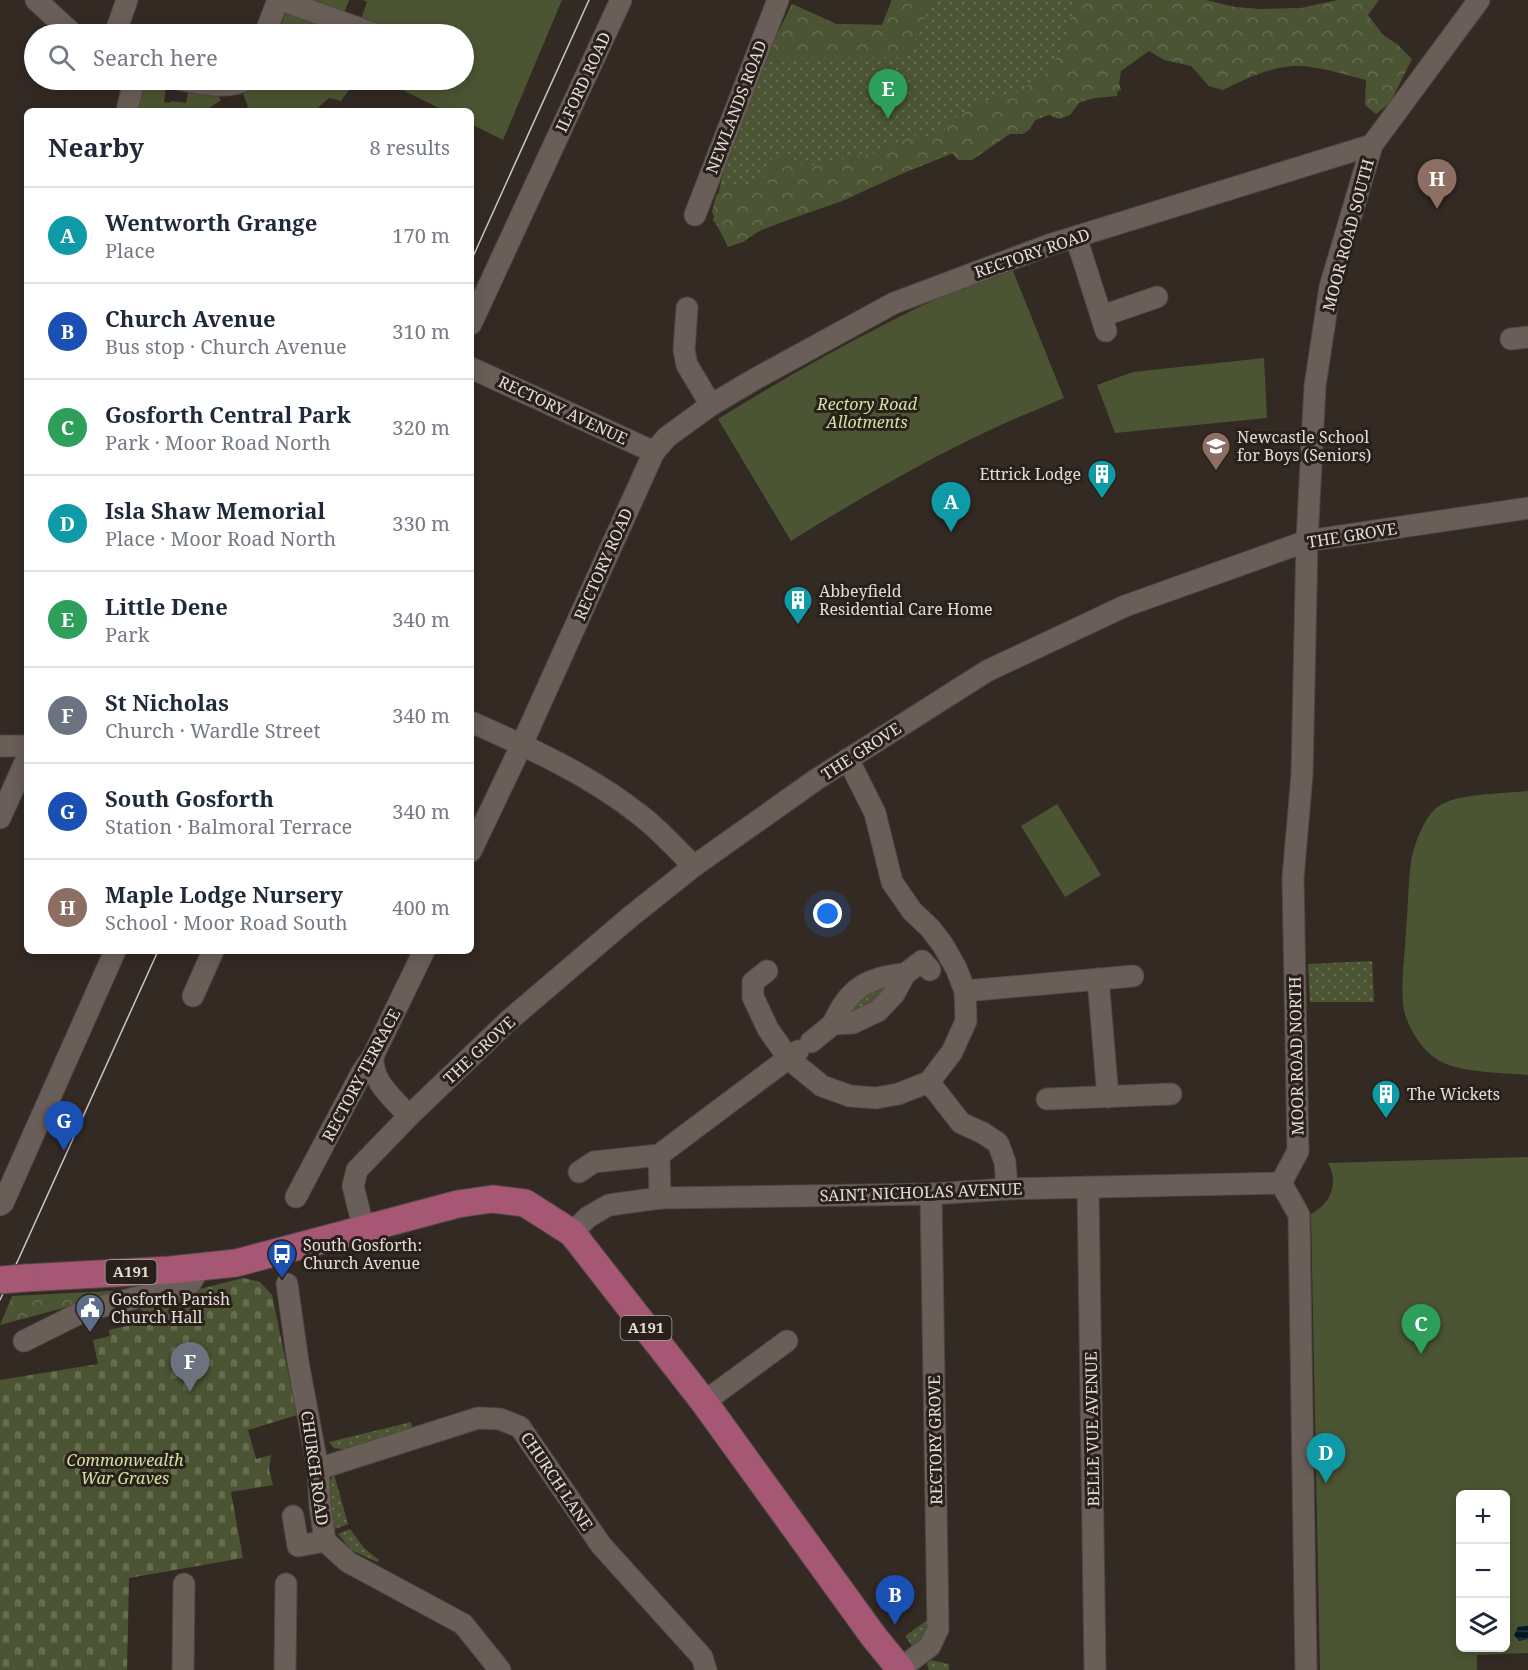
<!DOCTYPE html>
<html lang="en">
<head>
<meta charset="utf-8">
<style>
	body { margin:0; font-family:"Noto Serif",serif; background:#f6f6f7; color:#1f2937 }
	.controls { position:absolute; right:18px; bottom:18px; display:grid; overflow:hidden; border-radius:9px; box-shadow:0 3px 15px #0003 }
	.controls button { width:54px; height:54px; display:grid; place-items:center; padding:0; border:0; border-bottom:2px solid #e0e1e3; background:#fff; color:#1f2937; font:30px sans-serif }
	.you { position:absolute; left:828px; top:914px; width:21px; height:21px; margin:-15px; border:4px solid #fff; border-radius:50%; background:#1a73e8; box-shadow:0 0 0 9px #1a73e833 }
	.badge { display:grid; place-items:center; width:39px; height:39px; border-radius:50%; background:#786536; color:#fff; font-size:20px; font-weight:700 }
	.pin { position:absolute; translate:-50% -50px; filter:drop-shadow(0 2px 3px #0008) }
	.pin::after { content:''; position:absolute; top:32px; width:21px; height:18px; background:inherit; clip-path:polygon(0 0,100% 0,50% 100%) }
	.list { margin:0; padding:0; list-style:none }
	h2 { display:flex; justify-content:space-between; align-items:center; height:78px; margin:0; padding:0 24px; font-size:26px }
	h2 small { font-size:20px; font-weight:400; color:#747a83 }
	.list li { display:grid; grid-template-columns:39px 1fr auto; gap:18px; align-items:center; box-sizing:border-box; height:96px; padding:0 24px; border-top:2px solid #e0e1e3 }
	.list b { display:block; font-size:22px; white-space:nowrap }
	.list p { margin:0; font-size:20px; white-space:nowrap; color:#747a83 }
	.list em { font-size:20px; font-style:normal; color:#747a83 }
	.icon { flex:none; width:33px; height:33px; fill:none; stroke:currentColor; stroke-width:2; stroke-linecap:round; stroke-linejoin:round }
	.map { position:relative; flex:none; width:1528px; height:1670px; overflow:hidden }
	.search { position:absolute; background:#fff; box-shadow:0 3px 15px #0003; left:24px; top:24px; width:450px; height:66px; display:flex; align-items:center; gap:15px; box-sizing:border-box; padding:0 21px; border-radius:33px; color:#747a83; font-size:22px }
	.panel { position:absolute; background:#fff; box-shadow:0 3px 15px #0003; left:24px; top:108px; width:450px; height:846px; border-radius:9px }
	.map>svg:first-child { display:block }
	.grass { fill:url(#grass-dots) }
	.forest { fill:url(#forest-crowns) }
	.cemetery { fill:url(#cemetery-stones) }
	.green { fill:#4c5533; fill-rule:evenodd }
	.water { fill:url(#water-rules) }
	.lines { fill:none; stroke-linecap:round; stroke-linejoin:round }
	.minor-casing { stroke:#4f4742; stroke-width:23 }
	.major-casing { stroke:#4f4742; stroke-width:29 }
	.minor { stroke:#6a5f58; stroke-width:21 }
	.major { stroke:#a55774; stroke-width:27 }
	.tram { stroke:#cbc4c0; stroke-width:1.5 }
	.major-bridge-casing { stroke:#4f4742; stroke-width:29; stroke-linecap:butt }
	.major-bridge { stroke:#a55774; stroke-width:27 }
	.labels { text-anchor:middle; stroke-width:6; stroke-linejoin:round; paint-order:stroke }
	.shield { fill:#2a201a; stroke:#aca49f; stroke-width:1.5 }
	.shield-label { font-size:15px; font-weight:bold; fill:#e3dcd8 }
	.street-label { font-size:16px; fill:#e3dcd8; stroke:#2a201a }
	.park-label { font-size:16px; font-style:italic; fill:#d2e4a1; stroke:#2a201a }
	.poi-label { font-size:16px; fill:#e3dcd8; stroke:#2a201a; text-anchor:start }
</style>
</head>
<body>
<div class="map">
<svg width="1528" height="1670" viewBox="0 0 1528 1670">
	<defs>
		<pattern id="grass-dots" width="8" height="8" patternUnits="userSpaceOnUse" patternTransform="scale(1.5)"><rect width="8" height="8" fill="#4c5533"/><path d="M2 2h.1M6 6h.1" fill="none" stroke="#666d50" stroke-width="1.8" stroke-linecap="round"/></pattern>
		<pattern id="forest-crowns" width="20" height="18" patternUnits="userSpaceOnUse" patternTransform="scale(1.5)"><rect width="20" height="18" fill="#4c5533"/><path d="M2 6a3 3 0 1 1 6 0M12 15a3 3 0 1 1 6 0" fill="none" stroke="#666d50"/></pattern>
		<pattern id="cemetery-stones" width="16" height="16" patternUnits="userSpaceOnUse" patternTransform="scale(1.5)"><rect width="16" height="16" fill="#4c5533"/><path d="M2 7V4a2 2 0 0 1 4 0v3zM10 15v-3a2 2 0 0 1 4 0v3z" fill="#666d50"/></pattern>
		<pattern id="water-rules" width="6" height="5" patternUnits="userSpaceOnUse" patternTransform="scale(1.5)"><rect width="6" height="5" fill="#031923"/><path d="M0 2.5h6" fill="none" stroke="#283a42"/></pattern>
	</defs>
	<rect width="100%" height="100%" fill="#342a24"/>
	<!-- grass -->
	<g class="grass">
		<polygon points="892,0 1092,0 1101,20 1121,90 1078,103 727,244 715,222 713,221 724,167 760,70 792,4 836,24 882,25"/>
		<polygon points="1372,961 1374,1002 1310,1002 1308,964"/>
		<polygon points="895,986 847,1020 849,1001 863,989"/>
		<polygon points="411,1422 412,1428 349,1450 334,1448 329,1442"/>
		<polygon points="334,1474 348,1524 335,1529 330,1510 327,1485"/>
		<polygon points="350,1529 364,1548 379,1560 377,1562 351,1550 338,1534"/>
		<polygon points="930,1615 931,1634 913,1647 905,1636 926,1621"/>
		<polygon points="930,1660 949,1664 949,1670 929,1670 927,1664"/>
	</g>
	<!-- forest -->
	<g class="forest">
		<polygon points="892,0 933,0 907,57 766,58 792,4 836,24 882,25"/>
		<path d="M1075,0H1206L1235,7L1260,9L1301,8L1338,0H1379L1368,15L1383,35L1397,44L1412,59L1390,103L1376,114L1365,105L1366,80C1342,74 1317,65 1293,66C1268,68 1244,79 1223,90L1209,86L1191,66L1164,60L1149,51L1121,71L1117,96L1082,99L1070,115L1059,119L1044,113L1037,117L1030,129L1023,134H1010L972,160H958L948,148L919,166L842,201L762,229L743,242L728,247L712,212L716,195L732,183L750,187L765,177L769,160L787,153L804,167L886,150L909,134L927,138L944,132L946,123L994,97H1011L1052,69L1068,32Z"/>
		<polygon points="130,1290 0,1325 12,1296"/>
	</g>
	<!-- cemetery -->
	<polygon class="cemetery" points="243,1278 260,1282 272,1295 297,1415 248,1430 256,1459 271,1455 269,1469 273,1485 231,1492 243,1558 129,1578 127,1670 0,1670 0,1380 98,1364 93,1340 110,1336 109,1330 144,1322 140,1304"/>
	<!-- green -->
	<g class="green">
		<polygon points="296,0 349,0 344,13"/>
		<polygon points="363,0 562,0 503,140 471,124 471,111 445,111 382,80 464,80 464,34 390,34 382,26 361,19 367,2"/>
		<path d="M287,8L329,24L330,29C340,33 348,31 358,34H278Z"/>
		<polygon points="260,80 356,80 341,101 329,98 314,111 238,111 248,107 243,94 252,89"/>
		<polygon points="139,82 166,87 164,102 170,103 171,101 186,103 188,91 218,96 221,100 208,109 221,111 133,111"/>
		<path d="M1011,266L1064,398C1039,409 1013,419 988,431C920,463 855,501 791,541L718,419C812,361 908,308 1011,266Z"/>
		<polygon points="1264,358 1267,418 1115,433 1097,385 1133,372"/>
		<path d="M1528,791V1075C1500,1072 1452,1074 1431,1055C1417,1043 1405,1022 1403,1004C1401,980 1405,954 1406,931C1408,908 1408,884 1411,862C1414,845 1424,816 1439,806C1454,794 1507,793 1528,791Z"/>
		<polygon points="1057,804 1101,875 1065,897 1021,826"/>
		<path d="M1528,1157V1653L1477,1655V1670H1320L1311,1214C1331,1204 1339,1183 1328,1163ZM1460,1494H1506V1648H1460Z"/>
	</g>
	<!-- water -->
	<polygon class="water" points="1526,1626 1528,1626 1528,1639 1519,1641 1514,1635 1518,1627"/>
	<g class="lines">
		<!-- minor casing -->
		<g class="minor-casing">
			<g id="minor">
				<polyline points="36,0 73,34"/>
				<polyline points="281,0 375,34"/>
				<polyline points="115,34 127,0"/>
				<polyline points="265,34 278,0"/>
				<path d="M182,80C203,83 226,90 246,80"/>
				<polyline points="127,111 134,80"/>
				<polyline points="695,215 778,0"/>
				<polyline points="1076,237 1106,331"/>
				<polyline points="687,308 684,350 687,365 711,405"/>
				<polyline points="1102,316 1157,297"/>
				<polyline points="471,324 621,0"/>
				<polyline points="1511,339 1528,337"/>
				<polyline points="471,368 654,452"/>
				<path d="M471,722C530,748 590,775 640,815C660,830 676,849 694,866"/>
				<polyline points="0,746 27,746"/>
				<polyline points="0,818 27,758"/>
				<polyline points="471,851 522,744 654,452 667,437 711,405 755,379 894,303 1049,245 1372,145"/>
				<polyline points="767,971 753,982 753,997 768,1029 789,1059 822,1086 850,1096 876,1098 898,1094 929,1082 952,1052 966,1021 965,991 956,968 943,945 930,928 912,911 892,882 875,813 848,759"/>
				<polyline points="1098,979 1108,1097"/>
				<polyline points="965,991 1133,976"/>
				<polyline points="193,996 213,951"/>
				<path d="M833,1024C848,989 867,977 905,974"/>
				<polyline points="811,1042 833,1024 853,1023 878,1011 894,994 905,974 922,961 930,970"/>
				<path d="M373,1056C371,1082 393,1098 409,1116"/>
				<polyline points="929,1082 961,1123 983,1133 998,1143 1005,1162 1007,1189"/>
				<polyline points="1047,1099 1171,1094"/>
				<polyline points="659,1155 660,1198"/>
				<polyline points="579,1172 594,1162 659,1155 798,1051"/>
				<polyline points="1088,1187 1095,1670"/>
				<polyline points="296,1197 362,1072 373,1056 424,951"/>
				<polyline points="0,1205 3,1203 115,951"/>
				<polyline points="364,1230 353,1186 357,1170 409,1116 507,1022 630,917 694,866 817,779 987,671 1125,606 1307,541 1528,508"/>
				<polyline points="572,1233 588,1217 609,1205 660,1198 931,1194 1007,1189 1281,1183"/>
				<polyline points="287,1284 298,1362 318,1469 320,1506 325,1541 348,1562 463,1624 500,1670"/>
				<polyline points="24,1341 84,1311 190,1284 200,1267"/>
				<polyline points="704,1402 787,1341"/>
				<polyline points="318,1469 478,1418 500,1419 520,1427 601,1545 702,1657 706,1670"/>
				<polyline points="293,1516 298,1546 325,1541"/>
				<polyline points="900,1669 930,1646 938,1629 931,1194"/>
				<polyline points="183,1670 184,1584"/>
				<polyline points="285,1670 286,1584"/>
				<polyline points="1306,1670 1299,1215 1281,1183 1298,1151 1293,878 1302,775 1307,541 1315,386 1330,287 1372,145 1479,0"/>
			</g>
		</g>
		<!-- major casing -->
		<g class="major-casing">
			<polyline id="major" points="25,1278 170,1270 236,1263 458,1204 492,1199 525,1203 572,1233 704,1402 874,1637 901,1670"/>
		</g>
		<!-- minor -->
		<use href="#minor" class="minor"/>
		<!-- major -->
		<use href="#major" class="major"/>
		<!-- tram -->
		<g class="tram">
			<polyline points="471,261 589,0"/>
			<polyline points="0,1300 158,951"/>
		</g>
		<!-- major-bridge casing -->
		<g class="major-bridge-casing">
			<polyline id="major-bridge" points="0,1280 25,1278"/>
		</g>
		<!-- major-bridge -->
		<use href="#major-bridge" class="major-bridge"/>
	</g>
	<!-- icons -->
	<defs>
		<g id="school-pin" transform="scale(1.5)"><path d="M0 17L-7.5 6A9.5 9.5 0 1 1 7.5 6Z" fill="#8d6e63" stroke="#2a201a"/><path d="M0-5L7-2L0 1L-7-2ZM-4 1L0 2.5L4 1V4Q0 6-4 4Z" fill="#fff"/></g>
		<g id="building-pin" transform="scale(1.5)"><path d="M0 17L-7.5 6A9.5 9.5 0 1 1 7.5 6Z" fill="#0f9aa8" stroke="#2a201a"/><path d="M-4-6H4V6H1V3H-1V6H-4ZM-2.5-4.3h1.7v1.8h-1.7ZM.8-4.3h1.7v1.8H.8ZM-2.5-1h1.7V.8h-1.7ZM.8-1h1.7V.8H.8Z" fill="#fff"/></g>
		<g id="bus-pin" transform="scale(1.5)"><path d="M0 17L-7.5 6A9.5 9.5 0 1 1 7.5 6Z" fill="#1a4fb4" stroke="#2a201a"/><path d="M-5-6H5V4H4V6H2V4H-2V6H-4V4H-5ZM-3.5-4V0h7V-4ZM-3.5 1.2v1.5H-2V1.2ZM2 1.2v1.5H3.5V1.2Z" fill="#fff"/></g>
		<g id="civic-pin" transform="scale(1.5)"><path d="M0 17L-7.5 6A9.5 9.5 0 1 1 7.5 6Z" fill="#5c6f8a" stroke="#2a201a"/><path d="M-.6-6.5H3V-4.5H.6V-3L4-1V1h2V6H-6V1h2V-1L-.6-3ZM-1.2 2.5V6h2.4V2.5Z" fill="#fff"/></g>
	</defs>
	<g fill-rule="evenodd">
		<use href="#school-pin" x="1216" y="446"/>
		<use href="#building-pin" x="1102" y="474"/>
		<use href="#building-pin" x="798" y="600"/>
		<use href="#building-pin" x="1386" y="1094"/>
		<use href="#bus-pin" x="282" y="1254"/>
		<use href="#civic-pin" x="90" y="1308"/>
	</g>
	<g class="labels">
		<!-- shield labels -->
		<g class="shield">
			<rect x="105.5" y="1260" width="51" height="24" rx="4.5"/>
			<rect x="620.5" y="1316" width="51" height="24" rx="4.5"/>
		</g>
		<g class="shield-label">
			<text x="131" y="1277">A191</text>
			<text x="646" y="1333">A191</text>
		</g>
		<!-- street labels -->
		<g class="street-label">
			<text transform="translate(583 82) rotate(-65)" y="6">ILFORD ROAD</text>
			<text transform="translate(736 107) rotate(-69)" y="6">NEWLANDS ROAD</text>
			<text transform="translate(1348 235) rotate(-75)" y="6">MOOR ROAD SOUTH</text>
			<text transform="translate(1032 253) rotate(-19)" y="6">RECTORY ROAD</text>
			<text transform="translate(563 410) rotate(25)" y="6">RECTORY AVENUE</text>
			<text transform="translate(1352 535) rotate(-9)" y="6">THE GROVE</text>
			<text transform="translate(603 564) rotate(-66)" y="6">RECTORY ROAD</text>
			<text transform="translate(861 751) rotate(-33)" y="6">THE GROVE</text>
			<text transform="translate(479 1050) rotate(-43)" y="6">THE GROVE</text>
			<text transform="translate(1296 1056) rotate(-91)" y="6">MOOR ROAD NORTH</text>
			<text transform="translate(361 1075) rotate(-62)" y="6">RECTORY TERRACE</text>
			<text transform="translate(921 1192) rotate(-2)" y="6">SAINT NICHOLAS AVENUE</text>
			<text transform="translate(1092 1429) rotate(-91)" y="6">BELLE VUE AVENUE</text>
			<text transform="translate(935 1440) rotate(-91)" y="6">RECTORY GROVE</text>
			<text transform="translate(315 1468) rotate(82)" y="6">CHURCH ROAD</text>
			<text transform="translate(557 1481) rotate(56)" y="6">CHURCH LANE</text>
		</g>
		<!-- park labels -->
		<g class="park-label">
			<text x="867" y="410">Rectory Road<tspan x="867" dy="18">Allotments</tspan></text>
			<text x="125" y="1466">Commonwealth<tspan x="125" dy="18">War Graves</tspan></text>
		</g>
		<!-- poi labels -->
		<g class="poi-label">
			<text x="1237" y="443">Newcastle School<tspan x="1237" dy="18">for Boys (Seniors)</tspan></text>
			<text x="1081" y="480" text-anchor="end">Ettrick Lodge</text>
			<text x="819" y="597">Abbeyfield<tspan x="819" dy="18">Residential Care Home</tspan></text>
			<text x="1407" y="1100">The Wickets</text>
			<text x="303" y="1251">South Gosforth:<tspan x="303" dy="18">Church Avenue</tspan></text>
			<text x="111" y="1305">Gosforth Parish<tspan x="111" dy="18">Church Hall</tspan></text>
		</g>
	</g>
</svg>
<div class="controls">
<button>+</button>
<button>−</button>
<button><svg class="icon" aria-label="layers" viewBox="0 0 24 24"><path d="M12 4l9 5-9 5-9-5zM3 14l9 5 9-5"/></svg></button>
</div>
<div class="you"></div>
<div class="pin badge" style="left:951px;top:532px;background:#0f9aa8">A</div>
<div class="pin badge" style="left:895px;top:1625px;background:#1a4fb4">B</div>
<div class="pin badge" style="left:1421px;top:1354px;background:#2e9e5b">C</div>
<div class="pin badge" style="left:1326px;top:1483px;background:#0f9aa8">D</div>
<div class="pin badge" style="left:888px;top:119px;background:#2e9e5b">E</div>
<div class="pin badge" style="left:190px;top:1392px;background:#6b7280">F</div>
<div class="pin badge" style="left:64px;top:1151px;background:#1a4fb4">G</div>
<div class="pin badge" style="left:1437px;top:209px;background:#8d6e63">H</div>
<div class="search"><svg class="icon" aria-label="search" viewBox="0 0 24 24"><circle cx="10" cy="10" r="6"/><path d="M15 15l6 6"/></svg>Search here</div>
<section class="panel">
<h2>Nearby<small>8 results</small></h2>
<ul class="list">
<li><span class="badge" style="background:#0f9aa8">A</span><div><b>Wentworth Grange</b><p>Place</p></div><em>170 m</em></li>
<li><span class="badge" style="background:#1a4fb4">B</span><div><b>Church Avenue</b><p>Bus stop · Church Avenue</p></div><em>310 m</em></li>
<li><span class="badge" style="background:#2e9e5b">C</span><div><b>Gosforth Central Park</b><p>Park · Moor Road North</p></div><em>320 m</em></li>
<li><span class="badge" style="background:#0f9aa8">D</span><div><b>Isla Shaw Memorial</b><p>Place · Moor Road North</p></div><em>330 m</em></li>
<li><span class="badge" style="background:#2e9e5b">E</span><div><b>Little Dene</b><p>Park</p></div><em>340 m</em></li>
<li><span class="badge" style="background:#6b7280">F</span><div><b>St Nicholas</b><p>Church · Wardle Street</p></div><em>340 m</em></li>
<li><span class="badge" style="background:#1a4fb4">G</span><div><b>South Gosforth</b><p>Station · Balmoral Terrace</p></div><em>340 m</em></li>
<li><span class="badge" style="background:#8d6e63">H</span><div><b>Maple Lodge Nursery</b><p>School · Moor Road South</p></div><em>400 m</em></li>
</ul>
</section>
</div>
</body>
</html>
